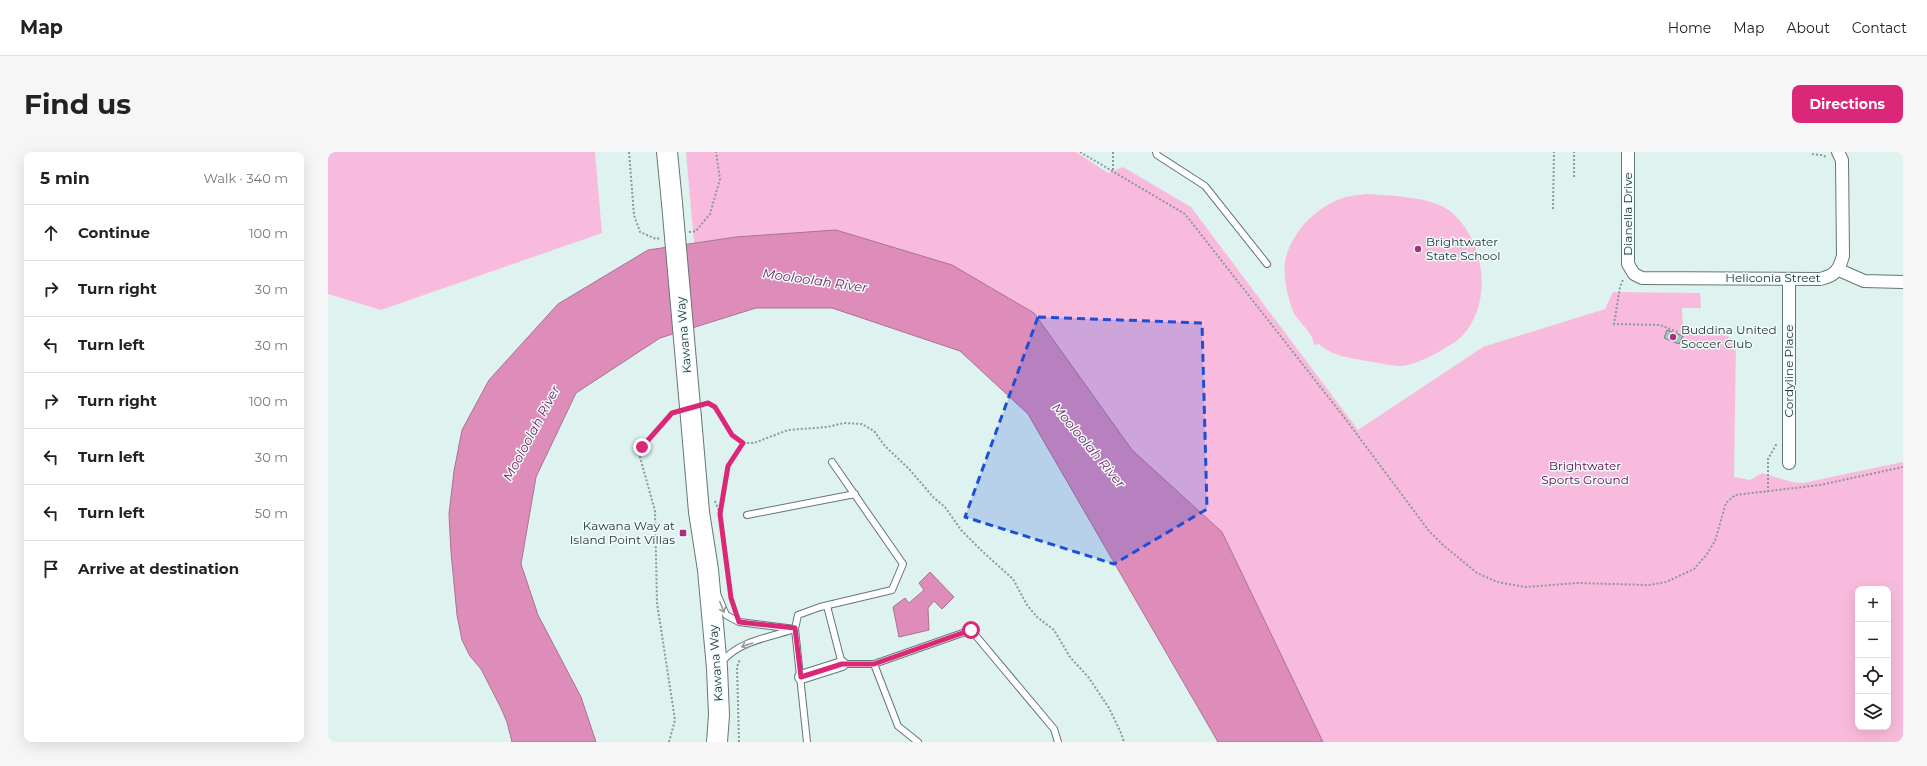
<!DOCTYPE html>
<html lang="en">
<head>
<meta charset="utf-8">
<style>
	body { margin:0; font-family:Montserrat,sans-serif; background:#f6f6f6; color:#222 }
	.controls { position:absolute; right:12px; bottom:12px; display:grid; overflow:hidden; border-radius:8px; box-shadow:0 4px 16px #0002 }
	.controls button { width:36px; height:36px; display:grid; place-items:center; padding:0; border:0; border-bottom:1px solid #e0e0e0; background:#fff; color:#222; font:20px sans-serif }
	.stop { position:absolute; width:12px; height:12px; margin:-9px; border:3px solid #db2777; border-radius:50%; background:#fff }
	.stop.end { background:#db2777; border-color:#fff; box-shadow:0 1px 4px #0008 }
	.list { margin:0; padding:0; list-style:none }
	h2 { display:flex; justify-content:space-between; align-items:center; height:52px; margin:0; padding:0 16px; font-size:17px }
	h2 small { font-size:13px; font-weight:400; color:#767676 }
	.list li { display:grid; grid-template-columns:26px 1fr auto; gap:12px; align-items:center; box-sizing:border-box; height:56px; padding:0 16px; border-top:1px solid #e0e0e0 }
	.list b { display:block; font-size:15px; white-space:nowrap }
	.list em { font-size:13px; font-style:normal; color:#767676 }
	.icon { flex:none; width:22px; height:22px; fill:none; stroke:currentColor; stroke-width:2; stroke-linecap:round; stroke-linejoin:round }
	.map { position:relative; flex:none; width:1575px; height:590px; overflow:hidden; border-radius:8px }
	header { display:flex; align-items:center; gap:24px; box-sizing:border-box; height:56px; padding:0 20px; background:#fff; border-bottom:1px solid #e0e0e0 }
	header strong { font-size:19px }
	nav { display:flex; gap:22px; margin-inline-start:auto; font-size:14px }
	.intro { display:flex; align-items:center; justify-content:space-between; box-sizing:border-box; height:96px; padding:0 24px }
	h1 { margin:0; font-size:28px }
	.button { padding:10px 18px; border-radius:8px; background:#db2777; color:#fff; font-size:14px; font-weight:700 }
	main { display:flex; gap:24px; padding:0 24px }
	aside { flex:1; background:#fff; border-radius:8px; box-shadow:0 4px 16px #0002 }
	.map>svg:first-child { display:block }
	.green { fill:#f9bbdd; fill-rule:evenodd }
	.water { fill:#de8dba; stroke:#a97292 }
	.building { fill:#acbfbe; stroke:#718382 }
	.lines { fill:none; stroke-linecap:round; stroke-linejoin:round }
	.service-casing { stroke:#657775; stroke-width:8 }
	.minor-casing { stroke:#657775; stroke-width:14 }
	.primary-casing { stroke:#657775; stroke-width:22 }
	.path { stroke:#8b9997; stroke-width:2; stroke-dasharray:2 2; stroke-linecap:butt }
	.service { stroke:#fff; stroke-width:6 }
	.minor { stroke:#fff; stroke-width:12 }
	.primary { stroke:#fff; stroke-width:20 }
	.primary-bridge-casing { stroke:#657775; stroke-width:22; stroke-linecap:butt }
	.primary-bridge { stroke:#fff; stroke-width:20 }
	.oneway { stroke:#969a99 }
	.route { stroke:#db2777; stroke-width:5 }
	.marked { fill:#1d4ed8; fill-opacity:0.2; stroke:#1d4ed8; stroke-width:3; stroke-dasharray:8 5; stroke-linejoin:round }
	.poi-dot { fill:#ab2e7f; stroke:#eefefd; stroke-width:1.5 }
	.labels { text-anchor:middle; stroke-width:3; stroke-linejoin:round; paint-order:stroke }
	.street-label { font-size:12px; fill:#2c3433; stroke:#eefefd }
	.poi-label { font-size:12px; fill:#2c3433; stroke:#eefefd; text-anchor:start }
	.park-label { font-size:12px; fill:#680349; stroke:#eefefd }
	.water-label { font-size:13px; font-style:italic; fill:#822360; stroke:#eefefd }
</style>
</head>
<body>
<header>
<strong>Map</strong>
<nav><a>Home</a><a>Map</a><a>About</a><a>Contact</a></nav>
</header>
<div class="intro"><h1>Find us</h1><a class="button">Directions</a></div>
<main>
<aside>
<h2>5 min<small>Walk · 340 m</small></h2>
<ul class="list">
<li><svg class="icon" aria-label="ahead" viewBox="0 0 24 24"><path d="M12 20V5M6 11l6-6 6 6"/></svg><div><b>Continue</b></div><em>100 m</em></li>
<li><svg class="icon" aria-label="right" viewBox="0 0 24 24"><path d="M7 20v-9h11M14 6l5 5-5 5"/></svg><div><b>Turn right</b></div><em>30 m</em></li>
<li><svg class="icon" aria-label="left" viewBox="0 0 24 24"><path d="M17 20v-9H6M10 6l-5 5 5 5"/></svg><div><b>Turn left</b></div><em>30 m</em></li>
<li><svg class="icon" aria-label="right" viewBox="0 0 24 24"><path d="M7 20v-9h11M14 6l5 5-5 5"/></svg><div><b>Turn right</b></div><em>100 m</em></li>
<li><svg class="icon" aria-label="left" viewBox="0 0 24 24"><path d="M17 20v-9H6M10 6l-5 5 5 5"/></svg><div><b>Turn left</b></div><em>30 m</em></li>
<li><svg class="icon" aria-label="left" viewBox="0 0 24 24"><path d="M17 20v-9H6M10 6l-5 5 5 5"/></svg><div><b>Turn left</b></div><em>50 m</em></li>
<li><svg class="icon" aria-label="arrive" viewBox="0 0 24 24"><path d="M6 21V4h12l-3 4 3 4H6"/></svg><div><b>Arrive at destination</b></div></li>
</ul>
</aside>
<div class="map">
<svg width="1575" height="590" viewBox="0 0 1575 590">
	<rect width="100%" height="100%" fill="#def2f0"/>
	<!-- green -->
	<g class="green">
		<polygon points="0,0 267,0 274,81 53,158 0,142"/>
		<path d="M358,0H748L780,21L795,15L863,55L1030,278L1155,195L1277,157L1285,140L1372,141L1373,156H1354L1355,178C1377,178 1392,175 1408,191L1406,325L1422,328L1434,321L1464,330L1475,331L1575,310V590H995L894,380L804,298L706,161L408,85L366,91ZM1530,437H1560V575H1530Z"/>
		<path d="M1040,42C1063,44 1102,44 1122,59C1157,87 1166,150 1134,184C1127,191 1117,196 1109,201C1097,207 1085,213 1072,214C1061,214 1049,210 1039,209C1023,206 1003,204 991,192L986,193C985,179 969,170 964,157C959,141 954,122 958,105C965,79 988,56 1012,47C1021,43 1031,43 1040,42Z"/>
	</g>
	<!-- water -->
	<g class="water">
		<polygon points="508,78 624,113 706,161 804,298 894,380 995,590 890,590 700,262 632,199 504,156 428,156 332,186 248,241 208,325 193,412 210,463 253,545 268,590 184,590 179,570 173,556 153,517 142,504 134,488 129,463 123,400 121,362 126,319 134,278 161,228 230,152 320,98 408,85"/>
		<polygon points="602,420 626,445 614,457 606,449 600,456 601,478 571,485 565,455 577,446 581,451 596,438 591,431"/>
	</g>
	<!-- building -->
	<polygon class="building" points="1339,178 1355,184 1351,192 1336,186"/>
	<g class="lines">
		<!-- service casing -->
		<g class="service-casing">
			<g id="service">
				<polyline points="828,0 829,3 877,34 939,112"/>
				<polyline points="419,363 527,342"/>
				<path d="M390,444L398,463L411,470L467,477C443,485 410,489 394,510"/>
				<polyline points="499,454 514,512 546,512 570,574 590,590"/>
				<polyline points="546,512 643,478 726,577 730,590"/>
				<polyline points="479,590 467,477 470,463 492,455 564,438 575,412 504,310"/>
			</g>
		</g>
		<!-- minor casing -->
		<g class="minor-casing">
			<g id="minor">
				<path d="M1300,0V112L1306,122L1314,126L1492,127C1507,124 1511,118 1515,104L1514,8L1510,0"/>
				<polyline points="1511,118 1536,129 1575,130"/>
				<polyline points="1461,311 1461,127"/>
				<polyline points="473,525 514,512"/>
			</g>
		</g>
		<!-- primary casing -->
		<g class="primary-casing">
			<g id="primary">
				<polyline points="339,0 344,51"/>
				<polyline points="363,266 371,360 380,418 389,516 391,563 389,590"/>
			</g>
		</g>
		<!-- path -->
		<g class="path">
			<polyline points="301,0 306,63 312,80 328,87 332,86"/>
			<polyline points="752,0 857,62 1019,269 1101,379 1115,393 1149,421 1169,430 1198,435 1249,431 1321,433 1338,430 1351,424 1366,417 1379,402 1387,389 1398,351 1407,343 1492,333 1575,315"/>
			<polyline points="785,0 785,19"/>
			<polyline points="1484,2 1493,3 1499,5"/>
			<polyline points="1246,25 1246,0"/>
			<polyline points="1225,57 1226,0"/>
			<polyline points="361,80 368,79 382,62 392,27 388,0"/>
			<polyline points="1295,128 1292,135 1286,172 1332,173 1350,180"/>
			<polyline points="378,252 387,255 404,283 415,291 426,291 460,278 499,275 516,271 534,272 546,279 557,294 582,318 606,346 617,355 633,378 655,400 685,427 699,453 709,465 726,478 742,505 761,526 781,556 793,581 796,590"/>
			<polyline points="1440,340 1440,307 1449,291"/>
			<polyline points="387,349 392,362"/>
			<polyline points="407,457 403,446 392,362 400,313 415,291"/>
			<polyline points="341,590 347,568 329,451 327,359 312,305 314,295 346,260"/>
			<polyline points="411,590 409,515 412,507"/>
		</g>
		<!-- service -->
		<use href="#service" class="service"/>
		<!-- minor -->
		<use href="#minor" class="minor"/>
		<!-- primary -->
		<use href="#primary" class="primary"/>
		<!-- primary-bridge casing -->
		<g class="primary-bridge-casing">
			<polyline id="primary-bridge" points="344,51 363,266"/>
		</g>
		<!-- primary-bridge -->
		<use href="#primary-bridge" class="primary-bridge"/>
	</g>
	<!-- one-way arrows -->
	<defs><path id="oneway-shaft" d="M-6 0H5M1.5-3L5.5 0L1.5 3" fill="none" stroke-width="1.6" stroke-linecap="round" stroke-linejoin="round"/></defs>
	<g class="oneway">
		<use href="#oneway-shaft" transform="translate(394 455) rotate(68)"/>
		<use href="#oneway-shaft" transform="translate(419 493) rotate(161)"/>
	</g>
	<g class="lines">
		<!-- route -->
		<polyline class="route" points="314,295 344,261 380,251 387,255 404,283 415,291 400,314 392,362 403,446 411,470 467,476 473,525 514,512 546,512 643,478"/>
	</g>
	<!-- marked area -->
	<path class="marked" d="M710,165L874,171L879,357L786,412L637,365Z"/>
	<!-- markers -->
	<g class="poi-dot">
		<circle cx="1090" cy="97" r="4"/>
		<circle cx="1345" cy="185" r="4"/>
		<rect x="351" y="377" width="8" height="8" rx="2"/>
	</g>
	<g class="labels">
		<!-- street labels -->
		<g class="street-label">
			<text transform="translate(1300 62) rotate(-90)" y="4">Dianella Drive</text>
			<text x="1445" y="130">Heliconia Street</text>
			<text transform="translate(356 183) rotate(-95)" y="4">Kawana Way</text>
			<text transform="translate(1461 219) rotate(-90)" y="4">Cordyline Place</text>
			<text transform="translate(388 511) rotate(-94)" y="4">Kawana Way</text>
		</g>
		<!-- poi labels -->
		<g class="poi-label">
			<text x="1098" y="94">Brightwater<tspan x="1098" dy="14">State School</tspan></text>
			<text x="1353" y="182">Buddina United<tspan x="1353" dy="14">Soccer Club</tspan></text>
			<text x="347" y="378" text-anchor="end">Kawana Way at<tspan x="347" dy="14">Island Point Villas</tspan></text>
		</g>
		<!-- park labels -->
		<g class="park-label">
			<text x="1257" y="318">Brightwater<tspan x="1257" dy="14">Sports Ground</tspan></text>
		</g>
		<!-- water labels -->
		<g class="water-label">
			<text transform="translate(487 128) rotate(8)" y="5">Mooloolah River</text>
			<text transform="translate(203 281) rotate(-62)" y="5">Mooloolah River</text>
			<text transform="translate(761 293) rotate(50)" y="5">Mooloolah River</text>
		</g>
	</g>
</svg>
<div class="controls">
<button>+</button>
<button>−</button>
<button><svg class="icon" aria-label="locate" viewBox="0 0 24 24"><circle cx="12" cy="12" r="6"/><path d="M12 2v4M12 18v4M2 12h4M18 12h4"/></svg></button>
<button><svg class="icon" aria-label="layers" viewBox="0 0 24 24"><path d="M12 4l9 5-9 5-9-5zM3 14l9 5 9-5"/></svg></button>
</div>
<div class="stop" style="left:643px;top:478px"></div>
<div class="stop end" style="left:314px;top:295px"></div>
</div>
</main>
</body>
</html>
